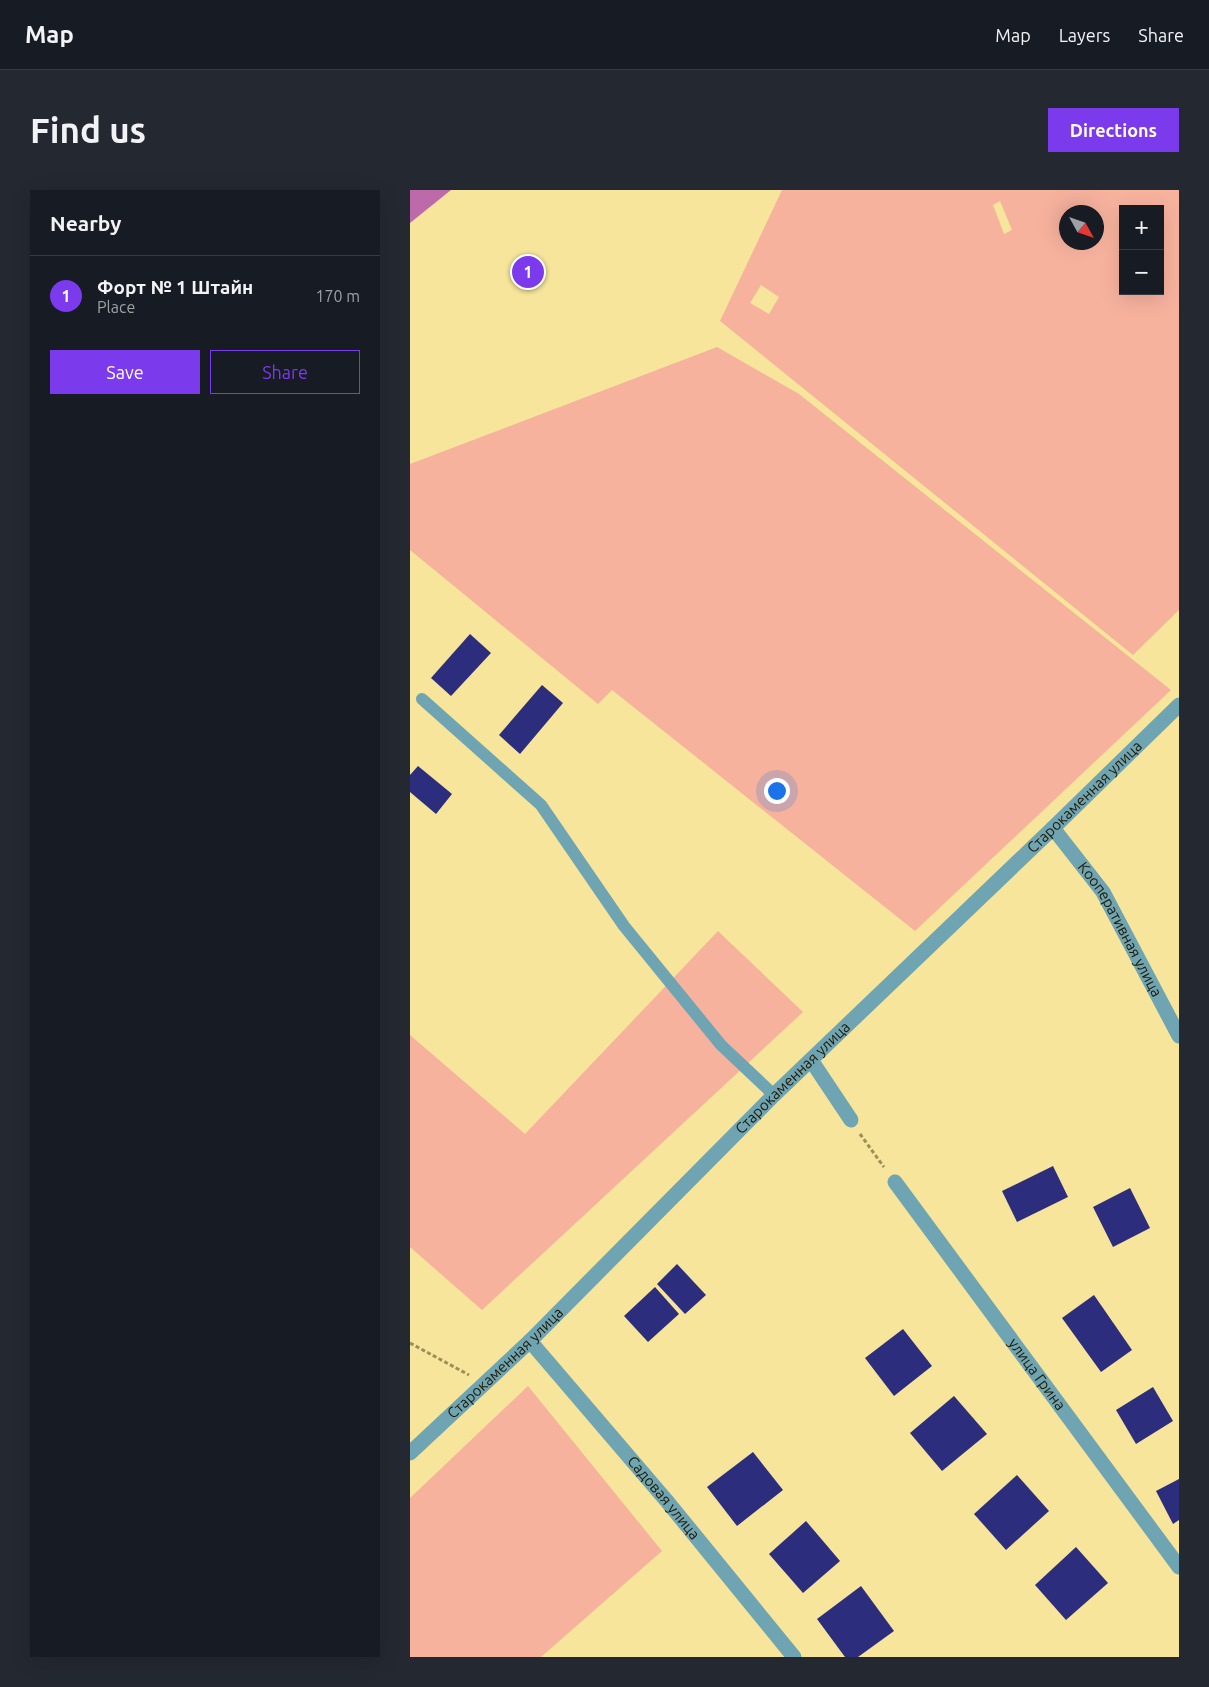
<!DOCTYPE html>
<html lang="en">
<head>
<meta charset="utf-8">
<style>
	body { margin:0; font-family:Ubuntu,sans-serif; background:#242831; color:#f1f3f6 }
	.controls { position:absolute; right:15px; top:15px; display:grid; overflow:hidden; border-radius:0px; box-shadow:0 5px 20px #0002 }
	.controls button { width:45px; height:45px; display:grid; place-items:center; padding:0; border:0; border-bottom:1px solid #363941; background:#171b24; color:#f1f3f6; font:25px sans-serif }
	.compass { position:absolute; left:649px; top:15px; width:45px; height:45px; border-radius:50%; background:#171b24; box-shadow:0 5px 20px #0002; rotate:130deg }
	.you { position:absolute; left:366px; top:600px; width:18px; height:18px; margin:-12px; border:4px solid #fff; border-radius:50%; background:#1a73e8; box-shadow:0 0 0 8px #1a73e833 }
	.badge { display:grid; place-items:center; width:32px; height:32px; border-radius:50%; background:#7c3aed; color:#fff; font-size:16px; font-weight:700 }
	.pin { position:absolute; translate:-50% -50%; border:2px solid #fff; box-shadow:0 1px 5px #0006 }
	.list { margin:0; padding:0; list-style:none }
	h2 { display:flex; justify-content:space-between; align-items:center; height:65px; margin:0; padding:0 20px; font-size:21px }
	h2 small { font-size:16px; font-weight:400; color:#9ea1a6 }
	.list li { display:grid; grid-template-columns:32px 1fr auto; gap:15px; align-items:center; box-sizing:border-box; height:80px; padding:0 20px; border-top:1px solid #363941 }
	.list b { display:block; font-size:19px; white-space:nowrap }
	.list p { margin:0; font-size:16px; white-space:nowrap; color:#9ea1a6 }
	.list em { font-size:16px; font-style:normal; color:#9ea1a6 }
	.actions { display:flex; gap:10px; padding:15px 20px }
	.actions a { flex:1; padding:11px 0; border:1px solid #7c3aed; border-radius:0px; text-align:center; font-size:18px; color:#7c3aed }
	.actions .main { background:#7c3aed; color:#fff }
	.map { position:relative; flex:none; width:769px; height:1467px; overflow:hidden; border-radius:0px }
	header { display:flex; align-items:center; gap:30px; box-sizing:border-box; height:70px; padding:0 25px; background:#171b24; border-bottom:1px solid #363941 }
	header strong { font-size:24px }
	nav { display:flex; gap:28px; margin-inline-start:auto; font-size:18px }
	.intro { display:flex; align-items:center; justify-content:space-between; box-sizing:border-box; height:120px; padding:0 30px }
	h1 { margin:0; font-size:35px }
	.button { padding:12px 22px; border-radius:0px; background:#7c3aed; color:#fff; font-size:18px; font-weight:700 }
	main { display:flex; gap:30px; padding:0 30px }
	aside { flex:1; background:#171b24; border-radius:0px; box-shadow:0 5px 20px #0002 }
	.map>svg:first-child { display:block }
	.green { fill:#f7b29e; fill-rule:evenodd }
	.water { fill:#bd6aaa }
	.building { fill:#2c2d7d }
	.lines { fill:none; stroke-linecap:round; stroke-linejoin:round }
	.path { stroke:#9b8e59; stroke-width:3; stroke-dasharray:4 2.5; stroke-linecap:butt }
	.lane { stroke:#6fa4b3; stroke-width:12 }
	.street { stroke:#6fa4b3; stroke-width:15 }
	.labels { text-anchor:middle; stroke-width:5; stroke-linejoin:round; paint-order:stroke }
	.street-label { font-size:15px; fill:#201900; stroke:#fcf2c6 }
</style>
</head>
<body>
<header>
<strong>Map</strong>
<nav><a>Map</a><a>Layers</a><a>Share</a></nav>
</header>
<div class="intro"><h1>Find us</h1><a class="button">Directions</a></div>
<main>
<aside>
<h2>Nearby<small></small></h2>
<ul class="list">
<li><span class="badge">1</span><div><b>Форт № 1 Штайн</b><p>Place</p></div><em>170 m</em></li>
</ul>
<div class="actions"><a class="main">Save</a><a>Share</a></div>
</aside>
<div class="map">
<svg width="769" height="1467" viewBox="0 0 769 1467">
	<rect width="100%" height="100%" fill="#f6e59a"/>
	<!-- green -->
	<g class="green">
		<path d="M372,0H769V420L723,465L310,131ZM590,11L602,40L594,44L583,15ZM713,19H750V101H713ZM686,22V52H656V22ZM351,95L369,107L359,124L340,113Z"/>
		<polygon points="307,157 389,204 761,500 505,741 202,500 188,514 0,360 0,274"/>
		<polygon points="308,741 393,822 72,1120 0,1057 0,845 115,944"/>
		<polygon points="118,1196 252,1361 131,1467 0,1467 0,1308"/>
	</g>
	<!-- water -->
	<polygon class="water" points="0,0 41,0 0,33"/>
	<!-- building -->
	<g class="building">
		<polygon points="60,444 81,463 41,506 21,488"/>
		<polygon points="132,495 153,513 110,564 89,545"/>
		<polygon points="8,576 42,604 26,624 0,602 0,585"/>
		<polygon points="643,976 658,1007 607,1032 592,1001"/>
		<polygon points="720,998 740,1038 703,1057 683,1017"/>
		<polygon points="267,1074 296,1105 275,1124 247,1094"/>
		<polygon points="245,1097 269,1124 238,1152 214,1126"/>
		<polygon points="684,1105 722,1160 691,1182 652,1128"/>
		<polygon points="493,1139 522,1176 484,1206 455,1168"/>
		<polygon points="743,1197 763,1231 726,1254 706,1220"/>
		<polygon points="544,1206 577,1244 532,1281 500,1243"/>
		<polygon points="343,1262 373,1300 327,1336 297,1297"/>
		<polygon points="607,1285 639,1321 596,1360 564,1324"/>
		<polygon points="769,1289 769,1330 763,1334 746,1301"/>
		<polygon points="396,1331 430,1371 393,1403 359,1364"/>
		<polygon points="666,1357 698,1393 656,1430 625,1395"/>
		<polygon points="451,1396 484,1441 448,1467 435,1467 407,1429"/>
	</g>
	<g class="lines">
		<!-- path -->
		<g class="path">
			<polyline points="450,944 474,977"/>
			<polyline points="0,1153 59,1185"/>
		</g>
		<!-- lane -->
		<polyline class="lane" points="12,509 131,615 214,736 311,855 364,905"/>
		<!-- street -->
		<g class="street">
			<path id="s1" d="M643,638L693,702L769,846"/>
			<polyline points="401,870 441,930"/>
			<path id="s2" d="M485,992L769,1377"/>
			<path id="s3" d="M120,1151L256,1310L384,1467"/>
			<path id="s4" d="M0,1263L120,1151L364,905L643,638L769,515"/>
		</g>
	</g>
	<g class="labels">
		<!-- street labels -->
		<g class="street-label">
			<text dy="5" stroke="none"><textPath href="#s4" startOffset="941">Старокаменная улица</textPath></text>
			<text dy="5" stroke="none"><textPath href="#s1" startOffset="122">Кооперативная улица</textPath></text>
			<text dy="5" stroke="none"><textPath href="#s4" startOffset="536">Старокаменная улица</textPath></text>
			<text dy="5" stroke="none"><textPath href="#s4" startOffset="131">Старокаменная улица</textPath></text>
			<text dy="5" stroke="none"><textPath href="#s2" startOffset="239">улица Грина</textPath></text>
			<text dy="5" stroke="none"><textPath href="#s3" startOffset="206">Садовая улица</textPath></text>
		</g>
	</g>
</svg>
<div class="controls">
<button>+</button>
<button>−</button>
</div>
<svg class="compass" viewBox="-18 -18 36 36"><path d="M0-13l5 13h-10z" fill="#e53935"/><path d="M0 13l5-13h-10z" fill="#9ea1a6"/></svg>
<div class="you"></div>
<div class="pin badge" style="left:118px;top:82px">1</div>
</div>
</main>
</body>
</html>
